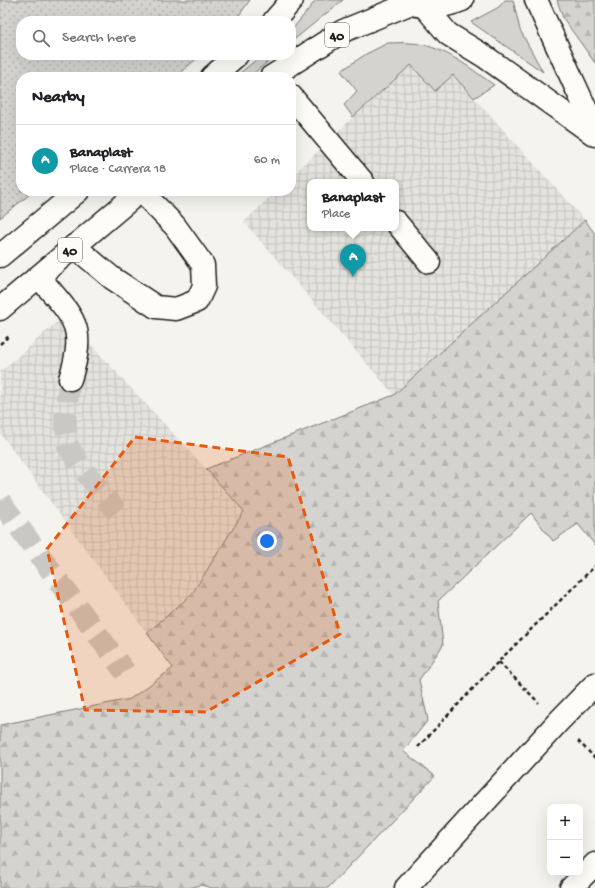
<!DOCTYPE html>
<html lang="en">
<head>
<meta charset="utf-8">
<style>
	body { margin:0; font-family:"Gochi Hand",sans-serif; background:#f6f6f6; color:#202124 }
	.controls { position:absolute; right:12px; bottom:12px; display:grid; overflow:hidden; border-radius:8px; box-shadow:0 4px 16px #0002 }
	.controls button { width:36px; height:36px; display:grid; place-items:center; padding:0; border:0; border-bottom:1px solid #e0e0e0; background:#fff; color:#202124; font:20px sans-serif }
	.you { position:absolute; left:267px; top:541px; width:14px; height:14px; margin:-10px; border:3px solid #fff; border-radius:50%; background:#1a73e8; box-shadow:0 0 0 6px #1a73e833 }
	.badge { display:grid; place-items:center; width:26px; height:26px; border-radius:50%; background:#d93025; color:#fff; font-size:13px; font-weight:700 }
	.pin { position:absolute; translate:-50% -33px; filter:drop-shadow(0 1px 2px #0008) }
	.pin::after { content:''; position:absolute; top:21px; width:14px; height:12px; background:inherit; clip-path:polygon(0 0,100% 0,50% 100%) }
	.popup { position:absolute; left:307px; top:179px; width:92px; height:52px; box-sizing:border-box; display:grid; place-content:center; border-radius:8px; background:#fff; filter:drop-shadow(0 1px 3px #0005); font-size:13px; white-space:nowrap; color:#757577 }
	.popup b { font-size:15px; color:#202124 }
	.popup::after { content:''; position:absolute; left:50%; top:100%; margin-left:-8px; border:8px solid transparent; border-top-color:#fff }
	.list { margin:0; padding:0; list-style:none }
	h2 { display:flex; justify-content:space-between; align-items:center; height:52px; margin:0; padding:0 16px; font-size:17px }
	h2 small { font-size:13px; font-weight:400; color:#757577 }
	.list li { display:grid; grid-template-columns:26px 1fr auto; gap:12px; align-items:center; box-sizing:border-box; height:72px; padding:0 16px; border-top:1px solid #e0e0e0 }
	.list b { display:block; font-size:15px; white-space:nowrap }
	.list p { margin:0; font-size:13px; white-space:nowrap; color:#757577 }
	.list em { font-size:13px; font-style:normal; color:#757577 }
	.icon { flex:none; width:22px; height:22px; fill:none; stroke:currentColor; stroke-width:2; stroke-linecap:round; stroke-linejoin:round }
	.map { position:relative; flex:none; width:595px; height:888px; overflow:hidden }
	.search { position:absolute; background:#fff; box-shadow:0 4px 16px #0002; left:16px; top:16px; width:280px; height:44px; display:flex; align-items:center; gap:10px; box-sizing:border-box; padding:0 14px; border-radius:16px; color:#757577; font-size:15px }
	.panel { position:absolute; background:#fff; box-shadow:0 4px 16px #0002; left:16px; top:72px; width:280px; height:124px; border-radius:16px }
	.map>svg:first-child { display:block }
	.industrial { fill:url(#industrial-grid); fill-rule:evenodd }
	.grass { fill:url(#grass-dots); stroke:#787876 }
	.forest { fill:url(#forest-firs); stroke:#787876 }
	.garden { fill:#d4d3cf; stroke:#787876 }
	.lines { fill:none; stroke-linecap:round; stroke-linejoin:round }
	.minor-tunnel { stroke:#c9c8c4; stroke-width:22; stroke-dasharray:22 11; stroke-linecap:butt }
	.minor-casing { stroke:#1c1c1c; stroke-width:25 }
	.major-casing { stroke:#1c1c1c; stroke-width:25 }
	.path { stroke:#1c1c1c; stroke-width:2.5; stroke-dasharray:4 3; stroke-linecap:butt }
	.minor { stroke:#fdfcf7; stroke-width:22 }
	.major { stroke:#fdfcf7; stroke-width:22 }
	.marked { fill:#e8590c; fill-opacity:0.2; stroke:#e8590c; stroke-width:3; stroke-dasharray:8 5; stroke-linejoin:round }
	.labels { text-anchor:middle; stroke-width:3; stroke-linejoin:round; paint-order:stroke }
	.shield { fill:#fdfcf7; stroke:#605f5e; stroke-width:1 }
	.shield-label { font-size:14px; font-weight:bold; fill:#1c1c1c }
</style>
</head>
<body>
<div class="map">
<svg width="595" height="888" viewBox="0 0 595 888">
	<defs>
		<pattern id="industrial-grid" width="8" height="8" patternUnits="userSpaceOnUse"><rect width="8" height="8" fill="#e4e3de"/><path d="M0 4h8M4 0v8" fill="none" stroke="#c3c2be"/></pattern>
		<pattern id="grass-dots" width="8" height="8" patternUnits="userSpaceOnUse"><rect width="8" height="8" fill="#d4d3cf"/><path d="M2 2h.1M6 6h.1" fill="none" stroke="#b5b5b1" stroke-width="1.8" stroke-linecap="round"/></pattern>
		<pattern id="forest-firs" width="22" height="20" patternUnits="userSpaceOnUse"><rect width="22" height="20" fill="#d4d3cf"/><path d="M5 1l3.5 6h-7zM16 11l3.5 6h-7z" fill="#b5b5b1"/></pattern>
	</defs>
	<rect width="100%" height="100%" fill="#f4f3ee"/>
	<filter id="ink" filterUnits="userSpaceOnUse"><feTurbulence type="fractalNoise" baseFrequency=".025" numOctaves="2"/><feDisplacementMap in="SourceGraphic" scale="8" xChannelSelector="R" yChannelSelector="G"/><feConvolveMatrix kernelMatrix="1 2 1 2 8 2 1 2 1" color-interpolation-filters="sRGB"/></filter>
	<g filter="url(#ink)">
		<!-- industrial -->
		<g class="industrial">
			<path d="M412,65L453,75L585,220L394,395L244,222L276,191H291V177L353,117ZM310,182H396V228H310Z"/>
			<polygon points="64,316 245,511 192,594 147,633 0,433 0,372"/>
		</g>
		<!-- grass -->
		<polygon class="grass" points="0,0 250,0 235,21 21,21 21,55 201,55 175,77 21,77 21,191 34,191 0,218"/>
		<!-- forest -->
		<g class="forest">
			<polygon points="557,0 595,0 595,63 563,18"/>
			<polygon points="585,220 595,234 595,545 578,524 553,541 531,513 438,601 443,645 419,680 428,720 403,751 435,776 328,888 212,888 201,885 189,888 0,888 0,725 130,699 173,668 147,633 192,594 244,511 206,469 394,395"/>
		</g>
		<!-- garden -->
		<g class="garden">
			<polygon points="316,0 343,0 291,42 291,31"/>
			<polygon points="505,0 513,0 520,30 543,72 471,22 499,7"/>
			<path d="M388,43C395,43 403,42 410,43C441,44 470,68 494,85L474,98L453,75L435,91L411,65L353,117L344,105L357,91L341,71L366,54Z"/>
			<polygon points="262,55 276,55 249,77 235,77"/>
		</g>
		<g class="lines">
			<!-- minor-tunnel -->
			<g class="minor-tunnel">
				<polyline points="70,379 65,418 68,446 82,468 117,512"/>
				<polyline points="0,501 125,672"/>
			</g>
			<!-- minor casing -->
			<g class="minor-casing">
				<g id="minor">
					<polyline points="536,0 595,129"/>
					<polyline points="425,7 448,34 484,56 595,135"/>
					<polyline points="291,96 363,182"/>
					<polyline points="396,222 429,262"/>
					<polyline points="74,246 112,278 156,307 176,309 197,301 204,286 203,265 175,226 141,191"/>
					<path d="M39,277C72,317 88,325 70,379"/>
					<polyline points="406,888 558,722 595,684"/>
					<polyline points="571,888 595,864"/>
				</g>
			</g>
			<!-- major casing -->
			<g class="major-casing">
				<g id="major">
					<path d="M401,0C419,9 443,8 462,0"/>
					<polyline points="274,21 292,0"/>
					<polyline points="212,77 237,55"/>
					<polyline points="271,77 343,31 409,4"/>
					<polyline points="0,256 78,191"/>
					<polyline points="0,309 140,191"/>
				</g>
			</g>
			<!-- path -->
			<g class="path">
				<polyline points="0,344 10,335"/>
				<polyline points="499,662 539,703"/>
				<polyline points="578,741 595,758"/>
				<polyline points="418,747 498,662 595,566"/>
			</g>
			<!-- minor -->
			<use href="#minor" class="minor"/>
			<!-- major -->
			<use href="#major" class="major"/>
		</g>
	</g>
	<!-- marked area -->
	<path class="marked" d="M135,437L288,457L340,634L206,712L85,710L47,549Z"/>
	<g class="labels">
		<!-- shield labels -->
		<g class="shield">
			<rect x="325" y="23" width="24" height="24" rx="3"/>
			<rect x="58" y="238" width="24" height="24" rx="3"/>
		</g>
		<g class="shield-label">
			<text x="337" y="40">40</text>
			<text x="70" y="255">40</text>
		</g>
	</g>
</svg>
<div class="controls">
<button>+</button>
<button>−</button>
</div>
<div class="you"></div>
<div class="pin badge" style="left:353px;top:277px;background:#0f9aa8">A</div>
<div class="popup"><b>Banaplast</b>Place</div>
<div class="search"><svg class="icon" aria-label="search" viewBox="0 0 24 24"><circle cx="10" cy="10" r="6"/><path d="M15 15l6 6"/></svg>Search here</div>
<section class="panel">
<h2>Nearby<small></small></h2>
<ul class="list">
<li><span class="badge" style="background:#0f9aa8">A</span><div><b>Banaplast</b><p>Place · Carrera 18</p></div><em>60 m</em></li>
</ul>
</section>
</div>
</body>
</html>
